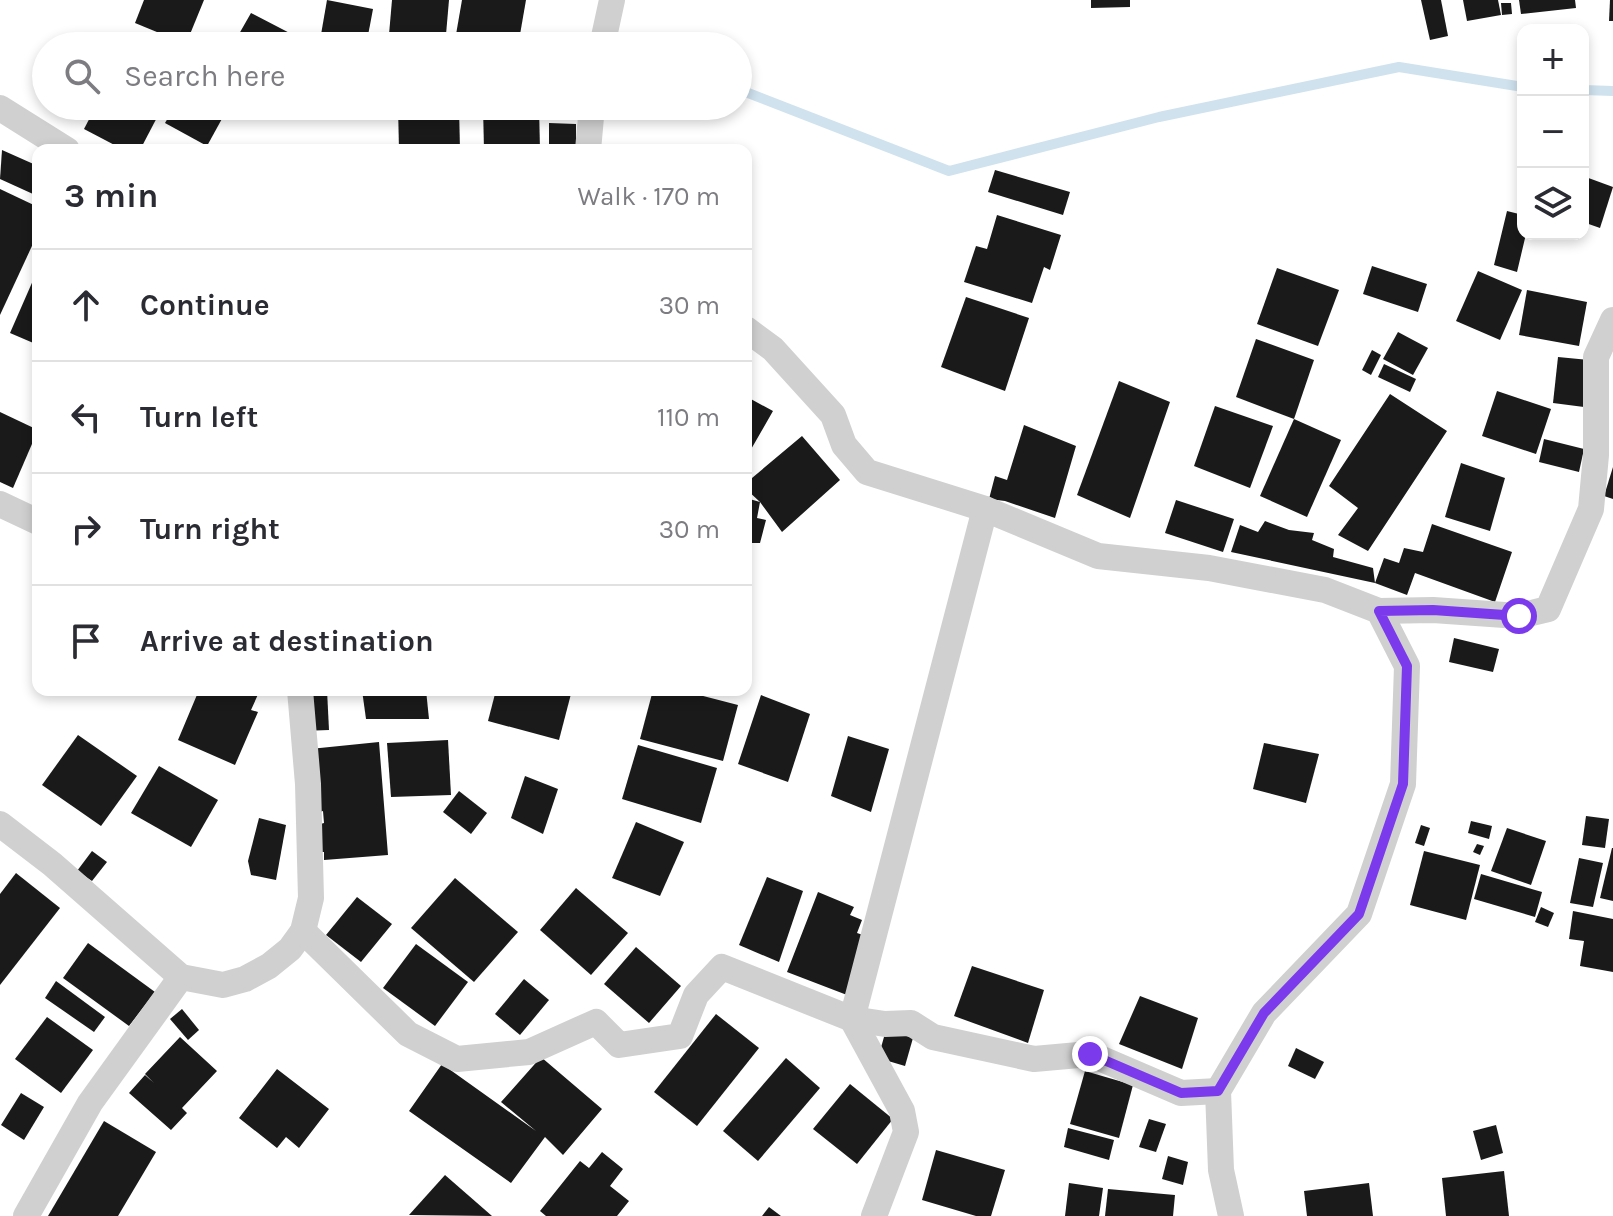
<!DOCTYPE html>
<html lang="en">
<head>
<meta charset="utf-8">
<style>
	body { margin:0; font-family:Karla,sans-serif; background:#f7f7f7; color:#2b2b33 }
	.controls { position:absolute; right:24px; top:24px; display:grid; overflow:hidden; border-radius:16px; box-shadow:0 4px 12px #0003 }
	.controls button { width:72px; height:72px; display:grid; place-items:center; padding:0; border:0; border-bottom:2px solid #e1e1e2; background:#fff; color:#2b2b33; font:40px sans-serif }
	.stop { position:absolute; width:24px; height:24px; margin:-18px; border:6px solid #7c3aed; border-radius:50%; background:#fff }
	.stop.end { background:#7c3aed; border-color:#fff; box-shadow:0 2px 8px #0008 }
	.list { margin:0; padding:0; list-style:none }
	h2 { display:flex; justify-content:space-between; align-items:center; height:104px; margin:0; padding:0 32px; font-size:34px }
	h2 small { font-size:26px; font-weight:400; color:#7c7c81 }
	.list li { display:grid; grid-template-columns:52px 1fr auto; gap:24px; align-items:center; box-sizing:border-box; height:112px; padding:0 32px; border-top:2px solid #e1e1e2 }
	.list b { display:block; font-size:30px; white-space:nowrap }
	.list em { font-size:26px; font-style:normal; color:#7c7c81 }
	.icon { flex:none; width:44px; height:44px; fill:none; stroke:currentColor; stroke-width:2; stroke-linecap:round; stroke-linejoin:round }
	.map { position:relative; flex:none; width:1613px; height:1216px; overflow:hidden }
	.search { position:absolute; background:#fff; box-shadow:0 4px 12px #0003; left:32px; top:32px; width:720px; height:88px; display:flex; align-items:center; gap:20px; box-sizing:border-box; padding:0 28px; border-radius:44px; color:#7c7c81; font-size:30px }
	.panel { position:absolute; background:#fff; box-shadow:0 4px 12px #0003; left:32px; top:144px; width:720px; height:552px; border-radius:16px }
	.map>svg:first-child { display:block }
	.lines { fill:none; stroke-linecap:round; stroke-linejoin:round }
	.stream { stroke:#cfe2ee; stroke-width:10 }
	.building { fill:#1a1a1a }
	.street { stroke:#d0d0d0; stroke-width:26 }
	.route { stroke:#7c3aed; stroke-width:10 }
</style>
</head>
<body>
<div class="map">
<svg width="1613" height="1216" viewBox="0 0 1613 1216">
	<rect width="100%" height="100%" fill="#fff"/>
	<g class="lines">
		<!-- stream -->
		<g class="stream">
			<polyline points="1583,90 1613,91"/>
			<polyline points="743,91 949,171 1159,117 1399,67 1523,87"/>
		</g>
	</g>
	<!-- building -->
	<g class="building">
		<polygon points="144,0 204,0 186,44 135,23"/>
		<polygon points="327,0 373,9 366,46 319,46"/>
		<polygon points="392,0 449,0 445,46 388,46"/>
		<polygon points="462,0 526,0 518,46 454,46"/>
		<polygon points="1091,0 1130,0 1130,7 1091,8"/>
		<polygon points="1421,0 1441,0 1448,36 1430,40"/>
		<polygon points="1463,0 1498,0 1501,15 1467,21"/>
		<polygon points="1519,0 1575,0 1576,8 1521,14"/>
		<polygon points="1610,0 1613,0 1613,21 1609,21"/>
		<polygon points="1501,3 1511,3 1512,14 1502,15"/>
		<polygon points="251,13 305,41 302,46 225,46 229,38 235,41"/>
		<polygon points="96,106 163,106 140,150 124,150 84,129"/>
		<polygon points="175,106 229,106 207,146 165,123"/>
		<polygon points="302,106 326,106 325,115 301,112"/>
		<polygon points="398,106 459,106 460,150 399,150"/>
		<polygon points="483,106 539,106 540,150 484,150"/>
		<polygon points="542,106 581,106 581,113 542,110"/>
		<polygon points="549,123 576,124 576,150 549,150"/>
		<polygon points="2,150 38,166 38,183 33,194 0,179"/>
		<polygon points="995,170 1070,192 1063,215 988,192"/>
		<polygon points="1583,176 1613,187 1600,228 1583,222"/>
		<polygon points="0,189 38,207 38,233 0,315"/>
		<polygon points="1507,211 1523,215 1523,234 1526,234 1517,272 1494,265"/>
		<polygon points="997,215 1061,235 1050,270 1044,267 1032,303 964,282 976,246 987,249"/>
		<polygon points="1372,266 1427,284 1418,312 1363,294"/>
		<polygon points="1277,268 1339,290 1318,346 1257,324"/>
		<polygon points="38,269 38,345 10,333"/>
		<polygon points="1478,271 1522,290 1500,340 1456,321"/>
		<polygon points="1527,290 1587,302 1579,346 1519,335"/>
		<polygon points="966,297 1029,318 1005,391 941,367"/>
		<polygon points="1398,332 1428,348 1413,375 1383,359"/>
		<polygon points="1256,339 1314,360 1294,419 1236,397"/>
		<polygon points="1372,350 1381,355 1371,375 1362,370"/>
		<polygon points="1558,357 1589,360 1584,407 1553,403"/>
		<polygon points="1384,364 1416,379 1410,392 1378,377"/>
		<polygon points="1119,381 1170,402 1130,518 1077,495"/>
		<polygon points="746,390 750,392 749,398 773,411 746,458"/>
		<polygon points="1497,391 1551,409 1536,454 1482,436"/>
		<polygon points="1390,394 1447,431 1368,551 1338,535 1358,508 1329,486"/>
		<polygon points="1215,406 1273,426 1250,488 1194,466"/>
		<polygon points="0,412 38,430 13,488 0,482"/>
		<polygon points="1294,419 1341,440 1307,517 1260,496"/>
		<polygon points="1024,425 1076,446 1055,518 1005,501 989,499 995,476 1007,480"/>
		<polygon points="802,436 840,480 782,532 760,502 746,489 746,483"/>
		<polygon points="1544,439 1584,449 1579,472 1539,462"/>
		<polygon points="1461,463 1505,478 1490,531 1445,517"/>
		<polygon points="1613,467 1613,499 1604,496"/>
		<polygon points="746,498 760,502 757,518 766,520 760,543 752,543 747,561"/>
		<polygon points="1176,500 1234,519 1223,552 1165,533"/>
		<polygon points="1265,521 1289,530 1314,533 1312,540 1334,549 1333,557 1373,568 1375,583 1231,552 1240,525 1258,532"/>
		<polygon points="1432,524 1512,552 1495,602 1415,573 1407,595 1375,583 1384,558 1399,563 1404,548 1423,552"/>
		<polygon points="1454,638 1499,649 1493,672 1449,662"/>
		<polygon points="199,690 260,690 251,710 258,712 235,765 178,740"/>
		<polygon points="300,690 327,690 329,730 302,731"/>
		<polygon points="362,690 426,690 429,719 366,719"/>
		<polygon points="496,690 572,690 559,740 488,721"/>
		<polygon points="653,690 680,690 738,705 723,761 640,739"/>
		<polygon points="761,695 810,714 788,782 738,764"/>
		<polygon points="78,735 137,776 101,826 42,785"/>
		<polygon points="848,736 889,749 871,812 831,796"/>
		<polygon points="448,740 451,795 391,797 387,743"/>
		<polygon points="379,742 388,855 324,860 324,852 319,852 317,825 324,823 323,811 317,813 310,749"/>
		<polygon points="1264,743 1319,754 1306,803 1253,789"/>
		<polygon points="638,745 717,768 701,823 622,799"/>
		<polygon points="159,766 218,800 191,847 131,813"/>
		<polygon points="525,776 558,789 543,834 511,818"/>
		<polygon points="459,791 487,813 471,834 443,812"/>
		<polygon points="1586,816 1609,819 1605,848 1582,845"/>
		<polygon points="259,818 286,825 276,880 251,875 248,861"/>
		<polygon points="1471,821 1492,826 1489,839 1468,833"/>
		<polygon points="636,822 684,842 660,896 612,878"/>
		<polygon points="1421,825 1430,828 1424,846 1415,843"/>
		<polygon points="1507,828 1546,841 1531,885 1491,871"/>
		<polygon points="1477,844 1484,846 1480,855 1473,852"/>
		<polygon points="1612,848 1613,848 1613,901 1600,898"/>
		<polygon points="92,851 107,862 92,881 77,871"/>
		<polygon points="1424,851 1480,865 1466,920 1410,905"/>
		<polygon points="1579,858 1603,863 1593,907 1570,903"/>
		<polygon points="16,873 60,908 0,985 0,894"/>
		<polygon points="1481,874 1542,892 1535,917 1474,899"/>
		<polygon points="767,877 803,891 779,962 739,945"/>
		<polygon points="455,878 518,932 474,982 411,928"/>
		<polygon points="576,888 628,933 591,975 540,930"/>
		<polygon points="818,892 854,907 850,915 862,920 857,933 863,935 847,995 787,972"/>
		<polygon points="357,897 392,924 361,962 326,935"/>
		<polygon points="1541,907 1554,913 1548,927 1535,922"/>
		<polygon points="1573,911 1613,919 1613,972 1580,966 1584,941 1569,939"/>
		<polygon points="88,943 155,992 129,1026 63,978"/>
		<polygon points="416,944 468,982 435,1026 383,988"/>
		<polygon points="636,947 681,986 649,1023 604,984"/>
		<polygon points="972,966 1044,990 1028,1043 954,1016"/>
		<polygon points="524,979 549,1000 520,1035 495,1014"/>
		<polygon points="56,981 105,1017 94,1032 45,998"/>
		<polygon points="1140,996 1198,1018 1182,1069 1119,1044"/>
		<polygon points="182,1009 199,1030 188,1040 170,1019"/>
		<polygon points="716,1014 759,1048 697,1126 654,1092"/>
		<polygon points="47,1017 93,1050 61,1093 15,1059"/>
		<polygon points="886,1030 913,1038 905,1066 878,1058"/>
		<polygon points="180,1037 217,1071 182,1108 187,1113 171,1130 129,1093 145,1075 154,1083 145,1074"/>
		<polygon points="1296,1048 1324,1062 1315,1079 1288,1066"/>
		<polygon points="541,1057 602,1109 563,1155 545,1137 511,1183 409,1111 442,1064 536,1131 501,1102"/>
		<polygon points="786,1058 820,1088 758,1161 723,1131"/>
		<polygon points="277,1069 329,1109 299,1148 286,1137 277,1148 239,1118"/>
		<polygon points="1085,1071 1133,1085 1119,1138 1070,1124"/>
		<polygon points="850,1084 893,1119 857,1164 813,1129"/>
		<polygon points="21,1093 44,1107 24,1140 1,1125"/>
		<polygon points="1149,1119 1166,1124 1156,1152 1139,1147"/>
		<polygon points="104,1121 156,1152 118,1216 48,1216"/>
		<polygon points="1496,1125 1503,1153 1481,1160 1473,1131"/>
		<polygon points="1068,1128 1114,1140 1109,1160 1064,1147"/>
		<polygon points="936,1150 1005,1170 991,1216 976,1216 922,1200"/>
		<polygon points="602,1152 623,1169 610,1186 629,1201 617,1216 546,1216 540,1211 580,1161 589,1168"/>
		<polygon points="1168,1156 1188,1162 1183,1185 1162,1179"/>
		<polygon points="1504,1171 1509,1216 1446,1216 1442,1178"/>
		<polygon points="445,1175 492,1216 409,1215"/>
		<polygon points="1069,1183 1103,1188 1099,1216 1065,1216"/>
		<polygon points="1369,1183 1373,1216 1307,1216 1304,1191"/>
		<polygon points="1108,1189 1175,1195 1173,1216 1105,1216"/>
		<polygon points="769,1207 781,1216 762,1216"/>
	</g>
	<g class="lines">
		<!-- street -->
		<g class="street">
			<polyline points="602,46 612,0"/>
			<polyline points="0,108 67,150"/>
			<polyline points="588,150 592,106"/>
			<polyline points="746,329 773,349 833,415 844,445 867,472 985,509 1098,556 1209,568 1325,590 1379,611 1407,666 1403,784 1359,914 1264,1013 1218,1091 1221,1170 1231,1216"/>
			<polyline points="0,504 38,522"/>
			<polyline points="1379,611 1433,610 1519,616 1548,609 1591,509 1596,455 1596,357 1613,320"/>
			<polyline points="0,824 52,864 181,977 223,985 245,979 269,966 290,949 303,931 311,898 308,784 300,690"/>
			<polyline points="303,931 408,1034 457,1059 529,1052 596,1022 619,1045 680,1036 696,995 722,967 852,1019 885,1024 911,1023 933,1037 1034,1059 1090,1054 1181,1093 1218,1091"/>
			<polyline points="26,1216 90,1103 181,977"/>
			<polyline points="874,1216 906,1132 902,1111 852,1019 985,509"/>
		</g>
	</g>
	<g class="lines">
		<!-- route -->
		<polyline class="route" points="1090,1054 1181,1093 1218,1091 1264,1013 1359,914 1403,784 1407,666 1379,611 1433,610 1519,616"/>
	</g>
</svg>
<div class="controls">
<button>+</button>
<button>−</button>
<button><svg class="icon" aria-label="layers" viewBox="0 0 24 24"><path d="M12 4l9 5-9 5-9-5zM3 14l9 5 9-5"/></svg></button>
</div>
<div class="stop" style="left:1519px;top:616px"></div>
<div class="stop end" style="left:1090px;top:1054px"></div>
<div class="search"><svg class="icon" aria-label="search" viewBox="0 0 24 24"><circle cx="10" cy="10" r="6"/><path d="M15 15l6 6"/></svg>Search here</div>
<section class="panel">
<h2>3 min<small>Walk · 170 m</small></h2>
<ul class="list">
<li><svg class="icon" aria-label="ahead" viewBox="0 0 24 24"><path d="M12 20V5M6 11l6-6 6 6"/></svg><div><b>Continue</b></div><em>30 m</em></li>
<li><svg class="icon" aria-label="left" viewBox="0 0 24 24"><path d="M17 20v-9H6M10 6l-5 5 5 5"/></svg><div><b>Turn left</b></div><em>110 m</em></li>
<li><svg class="icon" aria-label="right" viewBox="0 0 24 24"><path d="M7 20v-9h11M14 6l5 5-5 5"/></svg><div><b>Turn right</b></div><em>30 m</em></li>
<li><svg class="icon" aria-label="arrive" viewBox="0 0 24 24"><path d="M6 21V4h12l-3 4 3 4H6"/></svg><div><b>Arrive at destination</b></div></li>
</ul>
</section>
</div>
</body>
</html>
